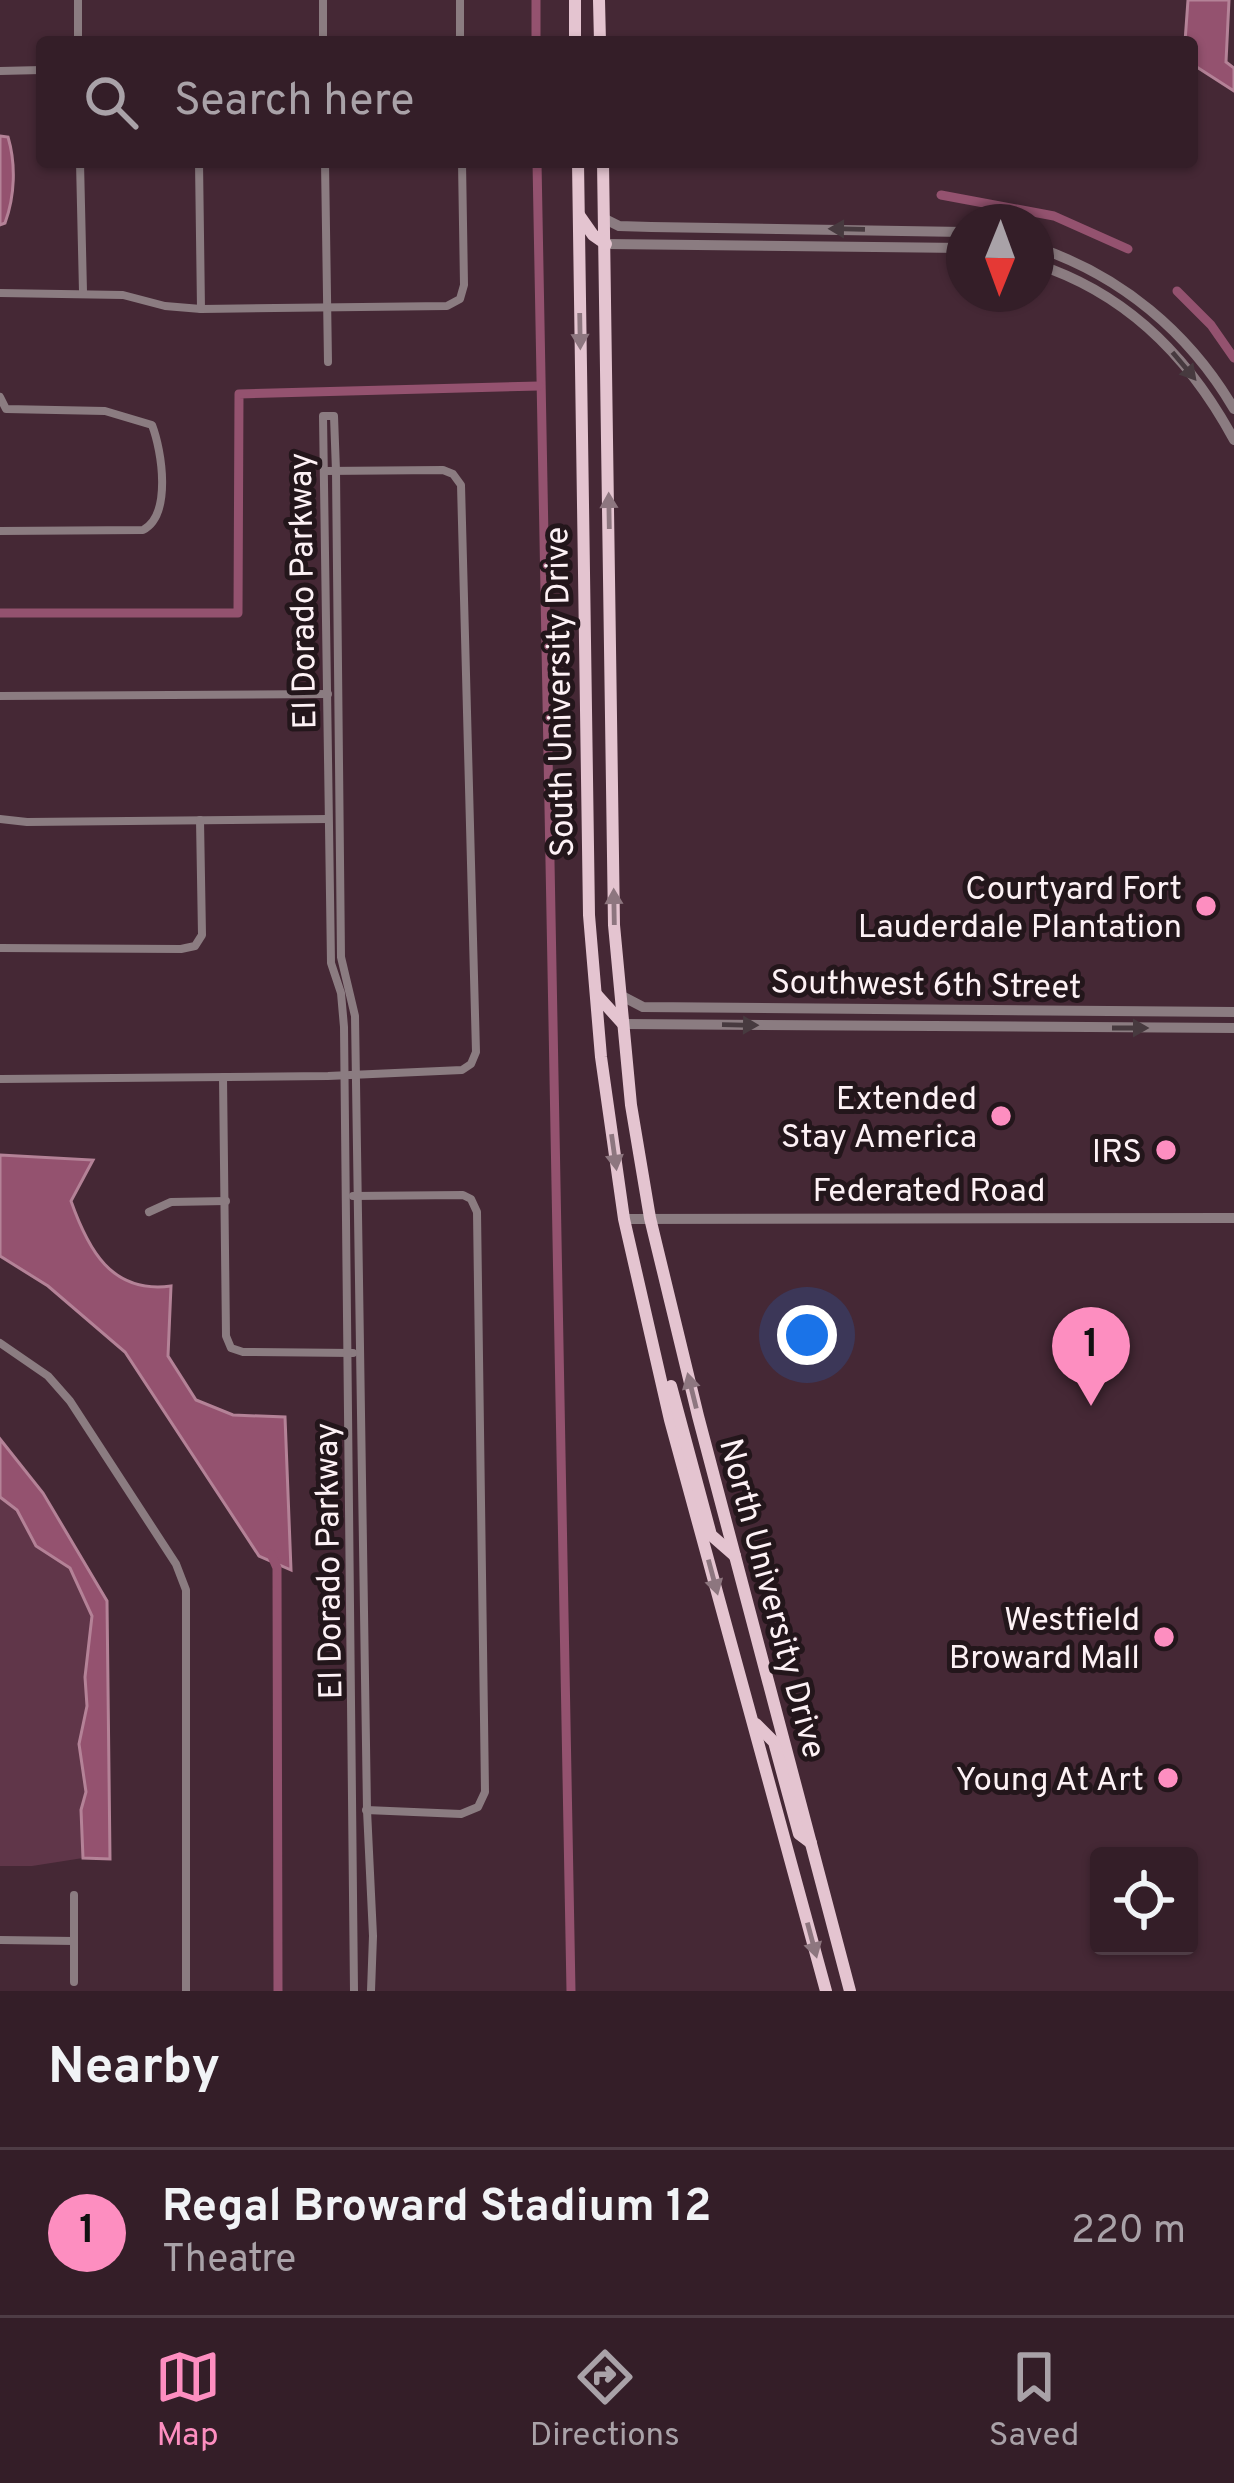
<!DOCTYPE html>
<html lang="en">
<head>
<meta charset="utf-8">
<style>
	body { margin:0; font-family:Overpass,sans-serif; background:#3c2730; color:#f1f3f6 }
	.controls { position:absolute; right:36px; bottom:36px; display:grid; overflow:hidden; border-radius:12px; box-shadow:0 3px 9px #0004 }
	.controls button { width:108px; height:108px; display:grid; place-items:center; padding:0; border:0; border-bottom:3px solid #4e3c45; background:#341e28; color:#f1f3f6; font:60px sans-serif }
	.compass { position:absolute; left:946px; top:204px; width:108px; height:108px; border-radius:50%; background:#341e28; box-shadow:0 3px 9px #0004; rotate:181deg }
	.you { position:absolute; left:807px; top:1335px; width:42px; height:42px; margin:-30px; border:9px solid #fff; border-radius:50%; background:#1a73e8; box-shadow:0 0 0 18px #1a73e833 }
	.badge { display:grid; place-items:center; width:78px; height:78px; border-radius:50%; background:#fd8ec0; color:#111; font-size:39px; font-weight:700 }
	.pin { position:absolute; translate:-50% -99px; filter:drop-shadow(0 3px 6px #0008) }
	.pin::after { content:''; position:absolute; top:63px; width:42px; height:36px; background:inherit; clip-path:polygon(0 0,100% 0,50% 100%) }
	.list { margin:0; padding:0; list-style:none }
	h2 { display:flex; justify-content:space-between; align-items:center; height:156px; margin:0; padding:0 48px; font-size:51px }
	h2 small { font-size:39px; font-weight:400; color:#a9a2a8 }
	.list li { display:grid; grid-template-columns:78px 1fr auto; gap:36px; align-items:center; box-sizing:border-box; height:168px; padding:0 48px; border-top:3px solid #4e3c45 }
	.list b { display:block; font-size:45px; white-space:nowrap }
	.list p { margin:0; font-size:39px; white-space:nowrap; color:#a9a2a8 }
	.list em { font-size:39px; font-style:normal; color:#a9a2a8 }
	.icon { flex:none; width:66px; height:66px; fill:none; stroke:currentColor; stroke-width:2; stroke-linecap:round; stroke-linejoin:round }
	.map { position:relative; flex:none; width:1234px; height:1991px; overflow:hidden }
	.search { position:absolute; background:#341e28; box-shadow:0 3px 9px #0004; left:36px; right:36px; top:36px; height:132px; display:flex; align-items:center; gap:30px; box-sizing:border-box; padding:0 42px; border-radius:12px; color:#a9a2a8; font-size:45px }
	.sheet { height:324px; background:#341e28 }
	nav { display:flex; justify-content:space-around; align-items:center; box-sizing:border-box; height:168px; border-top:3px solid #4e3c45; background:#341e28; font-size:33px; color:#a9a2a8 }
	nav a { display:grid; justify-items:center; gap:6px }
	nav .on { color:#fd8ec0 }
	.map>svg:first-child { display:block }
	.green { fill:#603649 }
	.water { fill:#94526f; stroke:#b48297; stroke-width:3 }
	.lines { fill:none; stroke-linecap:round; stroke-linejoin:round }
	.canal { stroke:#94526f; stroke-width:9 }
	.minor { stroke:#8b7c81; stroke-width:8 }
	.tertiary { stroke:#8b7c81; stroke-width:10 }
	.primary { stroke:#e4c4d0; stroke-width:12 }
	.oneway { fill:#473a3f }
	.oneway2 { fill:#8d767f }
	.poi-dot { fill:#fd8ec0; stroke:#23161b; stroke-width:4.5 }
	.labels { text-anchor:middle; stroke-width:10; stroke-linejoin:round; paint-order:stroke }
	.street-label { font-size:33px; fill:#fdf1f5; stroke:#23161b }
	.poi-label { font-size:33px; fill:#fdf1f5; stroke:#23161b; text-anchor:end }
</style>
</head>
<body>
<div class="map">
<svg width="1234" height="1991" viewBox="0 0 1234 1991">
	<rect width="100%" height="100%" fill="#452835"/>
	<!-- green -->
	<polygon class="green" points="0,1497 17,1510 31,1540 70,1568 92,1616 85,1677 87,1706 79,1744 86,1792 81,1810 83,1858 32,1866 0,1866"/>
	<!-- water -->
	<g class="water">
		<polygon points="1188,0 1229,0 1226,62 1234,68 1234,91 1192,64 1192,42 1185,42"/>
		<path d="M0,136L8,137C16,164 15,196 5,223L0,225Z"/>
		<path d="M0,1155L93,1160L71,1201C88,1249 111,1294 171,1286L168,1356L196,1400L233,1415L285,1417L291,1570L259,1556L125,1352L48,1286L0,1256Z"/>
		<polygon points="0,1439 43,1493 107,1601 110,1859 83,1858 81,1810 86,1792 79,1744 87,1706 85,1677 92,1616 70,1568 36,1546 17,1510 0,1497"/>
	</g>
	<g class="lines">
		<!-- canal -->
		<g class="canal">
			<polyline points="536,0 536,42"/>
			<polyline points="537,162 571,1991"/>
			<polyline points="941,195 1054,216 1128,249"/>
			<polyline points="1177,291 1211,325 1234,358"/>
			<polyline points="0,613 238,613 239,394 539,386"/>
			<polyline points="271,1554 277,1568 278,1991"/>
		</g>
		<!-- minor -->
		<g class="minor">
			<polyline points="323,0 323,42"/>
			<polyline points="460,0 460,42"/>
			<polyline points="78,42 78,0"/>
			<polyline points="0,71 42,70"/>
			<polyline points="80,162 83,292"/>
			<polyline points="199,162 201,309"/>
			<polyline points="325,162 328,362"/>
			<polyline points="0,293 123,295 165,306 201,309 447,306 460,299 464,285 462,162"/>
			<path d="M0,397L6,409L105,411L152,425C162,451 172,515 143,530L0,531"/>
			<polyline points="0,696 328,694"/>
			<polyline points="0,819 27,822 328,819"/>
			<polyline points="0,948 181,949 195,946 202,935 200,820"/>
			<polyline points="223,1077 226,1336 231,1348 243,1352 353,1353"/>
			<polyline points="0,1079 328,1076 462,1070 471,1064 476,1052 461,485 453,474 443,470 324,471"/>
			<polyline points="353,1196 463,1195 471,1199 477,1212 485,1792 478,1807 461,1814 366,1810"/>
			<polyline points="149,1212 171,1202 226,1201"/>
			<polyline points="0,1343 48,1376 70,1401 176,1564 186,1590 186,1991"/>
			<polyline points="0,1940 74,1941"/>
			<polyline points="74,1982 74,1895"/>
			<polyline points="354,1991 344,1027 341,993 331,963 323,416 334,416 336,471 341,957 355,1016 367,1810 373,1936 371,1991"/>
		</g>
		<!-- tertiary -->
		<g class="tertiary">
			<polyline points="605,219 619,226 651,227 964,232"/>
			<polyline points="606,244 964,248"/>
			<path d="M1036,247C1120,275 1189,332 1234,409"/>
			<path d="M1036,264C1126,293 1190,358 1234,440"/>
			<polyline points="620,995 643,1007 1234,1012"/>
			<polyline points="623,1024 1234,1028"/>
			<polyline points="624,1219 1234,1218"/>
		</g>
		<!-- primary -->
		<g class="primary">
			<polyline points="575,0 575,42"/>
			<polyline points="599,0 600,42"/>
			<polyline points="578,162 589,915 601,1057 624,1219 670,1420 826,1991"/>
			<polyline points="603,162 614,925 631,1105 650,1218 698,1416 850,1991"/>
			<polyline points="579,215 593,235 606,244"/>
			<polyline points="596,994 623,1024"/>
			<polyline points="671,1386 711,1535 735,1556"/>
			<polyline points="756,1724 774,1742 799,1834 811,1843"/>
		</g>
	</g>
	<!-- one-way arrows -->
	<defs><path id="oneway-solid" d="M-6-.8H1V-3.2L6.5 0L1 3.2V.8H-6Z" transform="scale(3)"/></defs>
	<g class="oneway">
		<use href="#oneway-solid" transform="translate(847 229) rotate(-179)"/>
		<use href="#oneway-solid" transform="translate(1184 366) rotate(50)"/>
		<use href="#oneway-solid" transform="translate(740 1025) rotate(1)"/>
		<use href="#oneway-solid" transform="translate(1130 1028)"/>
	</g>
	<g class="oneway2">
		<use href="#oneway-solid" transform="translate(580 331) rotate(89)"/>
		<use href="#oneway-solid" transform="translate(609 511) rotate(-91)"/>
		<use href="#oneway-solid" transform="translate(614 907) rotate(-91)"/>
		<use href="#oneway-solid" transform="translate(614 1152) rotate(82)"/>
		<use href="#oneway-solid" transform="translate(692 1391) rotate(-104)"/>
		<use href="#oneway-solid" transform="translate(713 1577) rotate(75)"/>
		<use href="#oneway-solid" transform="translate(812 1940) rotate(75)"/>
	</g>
	<!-- markers -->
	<g class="poi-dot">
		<circle cx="1206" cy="906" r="12"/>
		<circle cx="1001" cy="1116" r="12"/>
		<circle cx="1166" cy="1150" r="12"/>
		<circle cx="1164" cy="1637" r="12"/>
		<circle cx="1168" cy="1778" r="12"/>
	</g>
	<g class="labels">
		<!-- street labels -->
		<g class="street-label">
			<text transform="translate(301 591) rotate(-91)" y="12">El Dorado Parkway</text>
			<text transform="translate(558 692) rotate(-91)" y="12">South University Drive</text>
			<text transform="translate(926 983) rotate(1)" y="12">Southwest 6th Street</text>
			<text x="929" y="1201">Federated Road</text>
			<text transform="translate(327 1561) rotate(-91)" y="12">El Dorado Parkway</text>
			<text transform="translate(774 1598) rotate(75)" y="12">North University Drive</text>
		</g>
		<!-- poi labels -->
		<g class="poi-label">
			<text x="1182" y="899">Courtyard Fort<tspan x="1182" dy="38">Lauderdale Plantation</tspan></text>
			<text x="977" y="1109">Extended<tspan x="977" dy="38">Stay America</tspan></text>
			<text x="1142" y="1162">IRS</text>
			<text x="1140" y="1630">Westfield<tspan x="1140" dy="38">Broward Mall</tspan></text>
			<text x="1144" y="1790">Young At Art</text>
		</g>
	</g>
</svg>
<div class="controls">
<button><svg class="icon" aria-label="locate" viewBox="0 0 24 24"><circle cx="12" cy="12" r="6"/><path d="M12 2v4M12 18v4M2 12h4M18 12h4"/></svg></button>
</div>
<svg class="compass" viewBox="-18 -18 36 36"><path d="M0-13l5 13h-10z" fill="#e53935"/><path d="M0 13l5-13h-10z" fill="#a9a2a8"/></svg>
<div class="you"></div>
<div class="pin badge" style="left:1091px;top:1406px">1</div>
<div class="search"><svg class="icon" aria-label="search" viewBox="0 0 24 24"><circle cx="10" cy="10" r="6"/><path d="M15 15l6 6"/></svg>Search here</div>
</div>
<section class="sheet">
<h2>Nearby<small></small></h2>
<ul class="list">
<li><span class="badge">1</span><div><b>Regal Broward Stadium 12</b><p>Theatre</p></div><em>220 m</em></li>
</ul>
</section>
<nav>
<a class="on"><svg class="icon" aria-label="map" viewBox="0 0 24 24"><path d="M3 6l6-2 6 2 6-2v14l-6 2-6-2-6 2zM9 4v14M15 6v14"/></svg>Map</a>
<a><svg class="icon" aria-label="directions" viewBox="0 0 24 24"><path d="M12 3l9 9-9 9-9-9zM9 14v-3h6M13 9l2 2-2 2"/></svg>Directions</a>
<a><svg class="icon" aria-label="saved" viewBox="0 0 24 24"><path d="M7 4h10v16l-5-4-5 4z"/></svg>Saved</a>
</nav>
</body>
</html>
